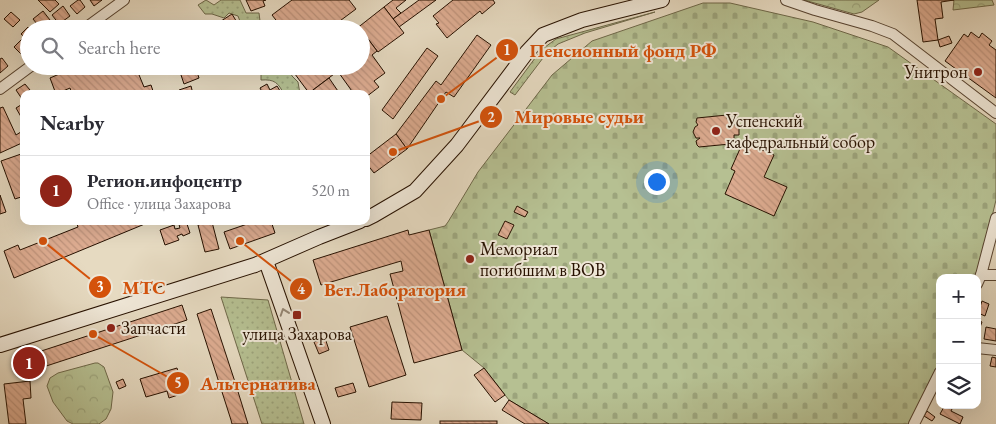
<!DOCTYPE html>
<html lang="en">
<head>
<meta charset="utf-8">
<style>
	body { margin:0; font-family:"EB Garamond",serif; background:#f7f7f7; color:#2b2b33 }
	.controls { position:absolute; right:15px; bottom:15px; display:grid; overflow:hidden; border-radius:10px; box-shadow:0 5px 20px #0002 }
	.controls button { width:45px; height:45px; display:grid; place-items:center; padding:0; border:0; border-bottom:1px solid #e1e1e2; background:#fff; color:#2b2b33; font:25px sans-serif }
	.you { position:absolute; left:656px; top:181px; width:18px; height:18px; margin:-12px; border:4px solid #fff; border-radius:50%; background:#1a73e8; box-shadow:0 0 0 8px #1a73e833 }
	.badge { display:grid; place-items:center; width:32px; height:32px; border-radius:50%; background:#8f2418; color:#fff; font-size:16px; font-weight:700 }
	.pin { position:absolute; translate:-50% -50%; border:2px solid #fff; box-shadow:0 1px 5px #0006 }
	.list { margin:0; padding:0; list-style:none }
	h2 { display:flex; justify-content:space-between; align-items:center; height:65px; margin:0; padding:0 20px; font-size:21px }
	h2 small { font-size:16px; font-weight:400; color:#7c7c81 }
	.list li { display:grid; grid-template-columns:32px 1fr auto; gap:15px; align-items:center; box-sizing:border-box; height:70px; padding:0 20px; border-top:1px solid #e1e1e2 }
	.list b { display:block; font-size:19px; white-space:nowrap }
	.list p { margin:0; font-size:16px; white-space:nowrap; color:#7c7c81 }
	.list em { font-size:16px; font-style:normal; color:#7c7c81 }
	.icon { flex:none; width:28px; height:28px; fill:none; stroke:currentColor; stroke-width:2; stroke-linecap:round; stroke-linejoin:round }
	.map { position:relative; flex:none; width:996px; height:424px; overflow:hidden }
	.search { position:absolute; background:#fff; box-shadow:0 5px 20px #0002; left:20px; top:20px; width:350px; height:55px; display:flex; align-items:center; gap:12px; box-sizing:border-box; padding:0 18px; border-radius:28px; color:#7c7c81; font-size:19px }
	.panel { position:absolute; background:#fff; box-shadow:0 5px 20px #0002; left:20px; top:90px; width:350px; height:135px; border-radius:10px }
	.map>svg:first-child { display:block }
	.grass { fill:url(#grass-dots); stroke:#6e6849 }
	.forest { fill:url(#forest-crowns); stroke:#6e6849 }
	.cemetery { fill:url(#cemetery-stones); stroke:#6e6849 }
	.building { fill:url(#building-back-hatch); stroke:#271100 }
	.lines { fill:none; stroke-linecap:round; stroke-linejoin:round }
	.street-casing { stroke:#574330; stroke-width:12 }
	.secondary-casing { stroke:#271100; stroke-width:16 }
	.street { stroke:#efe7d7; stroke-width:10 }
	.secondary { stroke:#efe7d7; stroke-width:14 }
	.oneway { stroke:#958776 }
	.poi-dot { fill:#8f2418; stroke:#efe7d7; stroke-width:2 }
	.labels { text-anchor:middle; stroke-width:4; stroke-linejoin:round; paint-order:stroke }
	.poi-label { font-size:18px; fill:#271100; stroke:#efe7d7; text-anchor:start }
	.leader { fill:none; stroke:#d5520b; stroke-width:2 }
	.callout-dot { fill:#d5520b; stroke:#efe7d7; stroke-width:2 }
	.mark-label { font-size:15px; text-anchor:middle; font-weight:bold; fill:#fff }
	.callout-label { font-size:19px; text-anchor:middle; font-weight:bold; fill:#d5520b; stroke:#efe7d7; stroke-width:4; stroke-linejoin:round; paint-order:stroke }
</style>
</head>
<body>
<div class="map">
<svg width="996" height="424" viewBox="0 0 996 424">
	<defs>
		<pattern id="grass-dots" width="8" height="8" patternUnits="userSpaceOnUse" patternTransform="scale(1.25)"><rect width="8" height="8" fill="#b6c092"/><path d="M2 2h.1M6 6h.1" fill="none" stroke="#9ca47c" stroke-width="1.8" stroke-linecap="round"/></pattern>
		<pattern id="forest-crowns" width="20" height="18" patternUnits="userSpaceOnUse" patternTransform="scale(1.25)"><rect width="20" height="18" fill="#b6c092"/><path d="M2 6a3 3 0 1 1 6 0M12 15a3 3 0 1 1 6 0" fill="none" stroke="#9ca47c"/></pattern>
		<pattern id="cemetery-stones" width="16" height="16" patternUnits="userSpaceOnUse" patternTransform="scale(1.25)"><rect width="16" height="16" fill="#b6c092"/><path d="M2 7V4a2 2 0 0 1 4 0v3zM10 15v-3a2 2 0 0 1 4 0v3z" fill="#9ca47c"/></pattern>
		<pattern id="building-back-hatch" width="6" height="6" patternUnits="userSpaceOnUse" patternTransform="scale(1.25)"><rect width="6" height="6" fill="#ddac91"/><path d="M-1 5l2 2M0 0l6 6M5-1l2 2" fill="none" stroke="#be937b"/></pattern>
	</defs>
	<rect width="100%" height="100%" fill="#e6dac1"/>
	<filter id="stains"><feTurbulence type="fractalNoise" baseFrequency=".004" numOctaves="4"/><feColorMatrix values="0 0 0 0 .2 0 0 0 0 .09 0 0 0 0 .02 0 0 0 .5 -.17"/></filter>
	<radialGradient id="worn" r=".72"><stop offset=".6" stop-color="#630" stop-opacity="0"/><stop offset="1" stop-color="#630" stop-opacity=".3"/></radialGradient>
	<!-- grass -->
	<g class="grass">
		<polygon points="206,0 214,5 221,0 240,0 246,13 259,13 261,29 243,29 238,16 229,13 224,18 212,14 205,14 198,5"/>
		<polygon points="655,12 585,33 558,44 546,54 515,95 510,92 541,50 556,39"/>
		<path d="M261,66H288L292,76L298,82L300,94H284C278,83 275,79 261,80Z"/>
		<polygon points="221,297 268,300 304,424 262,424"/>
	</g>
	<!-- forest -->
	<g class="forest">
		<polygon points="804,0 879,0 862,12 854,14"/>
		<polygon points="954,0 992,0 994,5 953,10"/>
		<polygon points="95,363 98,363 104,367 113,392 111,409 106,419 99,424 73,424 67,421 53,402 47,386 50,378 58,373"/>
	</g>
	<!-- cemetery -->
	<polygon class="cemetery" points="703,3 730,3 813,22 888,47 996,124 996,200 978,274 976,278 940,278 940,364 911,424 549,424 509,400 484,368 462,350 429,230 445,226 448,222 478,172 552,75 592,41"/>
	<!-- building -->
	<g class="building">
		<polygon points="38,0 55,0 59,4 50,12"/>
		<polygon points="78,0 80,0 85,7 77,14 70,6"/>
		<polygon points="90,0 102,0 94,6"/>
		<polygon points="246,0 266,0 263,1 265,6 251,11"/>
		<polygon points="292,0 349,0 356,9 329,29 283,29 272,15"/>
		<polygon points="393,0 406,0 396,8 401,13 393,19 384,7"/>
		<polygon points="419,0 436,0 399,27 393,19"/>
		<polygon points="453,0 493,0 495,3 482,14 480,11 447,38 436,24 439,23 433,16"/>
		<polygon points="917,0 954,0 941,2 943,18 935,19 938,40 923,42"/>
		<polygon points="63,6 70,16 59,24 52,15"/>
		<polygon points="384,7 404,33 378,52 368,39 361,44 361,29 356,29"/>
		<polygon points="43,11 57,29 41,29 33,19"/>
		<polygon points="11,12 20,20 13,27 4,19"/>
		<polygon points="232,14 241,29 222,29 218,23"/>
		<polygon points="28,27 29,29 29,41 21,34"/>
		<polygon points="971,32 979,38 982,33 992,41 989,45 996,50 996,98 945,61 964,34 968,37"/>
		<polygon points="477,35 491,45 454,97 446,92 407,149 396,134 436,81 441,85"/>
		<polygon points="949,36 952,43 940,47 938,40"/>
		<polygon points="22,39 29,47 22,55 14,47"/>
		<polygon points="368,39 377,51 372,55 385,73 374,81 379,87 366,97 366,94 354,94 334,66 361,66 361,44"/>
		<polygon points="427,48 438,56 393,119 382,110"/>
		<polygon points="2,58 8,66 0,73 0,59"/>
		<polygon points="61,66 145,66 137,70 144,87 151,85 154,94 72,94 70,88 56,94 50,78 64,72"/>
		<polygon points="178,66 190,66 190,67 195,66 199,78 184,84"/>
		<polygon points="289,66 334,66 338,71 309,93"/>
		<polygon points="329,78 340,94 315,94 313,90"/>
		<polygon points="25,84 30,90 24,94 24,102 16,90"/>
		<polygon points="267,84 270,90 277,86 282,94 263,94 260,88"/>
		<polygon points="191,86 193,94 180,94 179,90"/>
		<polygon points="24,103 24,122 16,108"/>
		<polygon points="3,107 16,135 24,130 24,142 0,153 0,108"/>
		<polygon points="727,115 727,119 733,118 733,125 739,124 739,135 734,135 734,141 730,141 730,144 699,147 697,145 696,141 700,138 696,138 693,132 695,127 698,125 696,122 697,118"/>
		<polygon points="396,134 407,149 374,173 366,163 366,157"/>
		<polygon points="743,142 774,155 764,177 787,187 774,216 725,194 735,171 731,169"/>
		<polygon points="24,153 24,196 15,199 1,161"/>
		<polygon points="0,195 6,212 0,214"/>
		<polygon points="517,206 528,212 525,217 514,212"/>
		<polygon points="76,221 152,221 14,278 4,251 18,245 20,250 78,227"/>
		<polygon points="178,221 186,221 190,233 183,236 182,234 177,236 179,240 165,245 160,230 174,225 175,229 180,228"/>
		<polygon points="256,221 271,221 275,233 230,249 224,232"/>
		<polygon points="505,221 514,225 507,239 498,235"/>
		<polygon points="212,222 219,249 205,252 198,225"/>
		<polygon points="408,230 409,235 429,230 462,350 414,363 390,274 403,271 401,261 321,285 313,260"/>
		<polygon points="982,301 989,304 985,316 978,313"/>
		<polygon points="182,305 187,320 31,371 26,356"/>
		<polygon points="211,309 235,382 248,424 232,424 231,420 197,314"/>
		<polygon points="387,316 406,375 369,387 350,327"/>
		<polygon points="977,320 982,322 977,335"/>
		<polygon points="986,327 996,329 996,341 984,339"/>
		<polygon points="325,338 329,350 319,354 314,342"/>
		<polygon points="992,357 996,358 996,367 990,366"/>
		<polygon points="177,368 184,393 169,398 167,391 146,397 140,379"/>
		<polygon points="484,368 505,395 495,402 474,375"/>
		<polygon points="123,379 126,386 119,389 116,382"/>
		<polygon points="30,381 31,398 23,399 26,424 9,424 4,384"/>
		<polygon points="353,383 356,392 338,397 335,388"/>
		<polygon points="509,400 549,424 525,424 502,410"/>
		<polygon points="392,402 422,403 421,420 391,419"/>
		<polygon points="945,405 954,405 951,411 963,417 960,424 940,414"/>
		<polygon points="927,411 935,417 932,421 924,416"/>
		<rect x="440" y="421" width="57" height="3"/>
	</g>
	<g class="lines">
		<!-- street casing -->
		<g class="street-casing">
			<g id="street">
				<polyline points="786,0 815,10 872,26 893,34 996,113"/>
				<polyline points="84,29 124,0"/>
				<polyline points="0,89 31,66"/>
				<polyline points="981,275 996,275"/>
				<polyline points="977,284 981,275 996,218"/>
				<polyline points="977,348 996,350"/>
				<polyline points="914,424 940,372"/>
			</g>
		</g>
		<!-- secondary casing -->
		<g class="secondary-casing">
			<g id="secondary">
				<polyline points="366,219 374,215 415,191 457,145 527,52 543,35 582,20 662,0"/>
				<polyline points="266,261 323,424"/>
				<polyline points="0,345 255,265 319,237 360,221"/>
			</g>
		</g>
		<!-- street -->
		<use href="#street" class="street"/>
		<!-- secondary -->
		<use href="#secondary" class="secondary"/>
	</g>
	<!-- one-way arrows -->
	<defs><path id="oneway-chevron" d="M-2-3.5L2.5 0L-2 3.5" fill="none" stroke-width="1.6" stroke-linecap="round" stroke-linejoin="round" transform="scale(1.25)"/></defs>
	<use class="oneway" href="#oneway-chevron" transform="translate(284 312) rotate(-109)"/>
	<!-- markers -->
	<g class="poi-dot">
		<circle cx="978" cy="72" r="5"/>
		<circle cx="716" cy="131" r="5"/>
		<circle cx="470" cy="259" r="5"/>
		<rect x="292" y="310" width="10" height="10" rx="2.5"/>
		<circle cx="111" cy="328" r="5"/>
	</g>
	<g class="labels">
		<!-- poi labels -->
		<g class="poi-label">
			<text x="968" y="78" text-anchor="end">Унитрон</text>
			<text x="726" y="127">Успенский<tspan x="726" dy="21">кафедральный собор</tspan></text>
			<text x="480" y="255">Мемориал<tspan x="480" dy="21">погибшим в ВОВ</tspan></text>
			<text x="121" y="334">Запчасти</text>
			<text x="297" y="340" text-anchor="middle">улица Захарова</text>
		</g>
	</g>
	<!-- callouts -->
	<path class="leader" d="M441 99L507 50M393 152L491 117M43 241L100 287M240 241L301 289M93 334L178 383"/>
	<g class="callout-dot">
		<circle cx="441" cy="99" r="5"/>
		<circle cx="393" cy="152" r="5"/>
		<circle cx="43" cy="241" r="5"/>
		<circle cx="240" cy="241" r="5"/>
		<circle cx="93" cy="334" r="5"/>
		<circle cx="507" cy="50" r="12"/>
		<circle cx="491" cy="117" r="12"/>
		<circle cx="100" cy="287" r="12"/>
		<circle cx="301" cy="289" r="12"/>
		<circle cx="178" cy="383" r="12"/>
	</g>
	<g class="mark-label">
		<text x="507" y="55">1</text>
		<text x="491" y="122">2</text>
		<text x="100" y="292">3</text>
		<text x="301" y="294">4</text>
		<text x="178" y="388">5</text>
	</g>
	<g class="callout-label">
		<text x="623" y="57">Пенсионный фонд РФ</text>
		<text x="579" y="123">Мировые судьи</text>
		<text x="144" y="294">МТС</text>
		<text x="395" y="296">Вет.Лаборатория</text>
		<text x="258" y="390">Альтернатива</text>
	</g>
	<rect width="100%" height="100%" filter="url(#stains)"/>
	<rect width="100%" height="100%" fill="url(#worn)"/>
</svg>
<div class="controls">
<button>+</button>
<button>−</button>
<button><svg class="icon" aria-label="layers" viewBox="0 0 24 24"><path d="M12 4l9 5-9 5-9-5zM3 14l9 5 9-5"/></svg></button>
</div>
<div class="you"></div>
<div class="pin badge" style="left:29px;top:363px">1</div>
<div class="search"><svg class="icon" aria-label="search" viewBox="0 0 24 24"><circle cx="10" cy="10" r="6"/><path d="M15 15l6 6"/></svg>Search here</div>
<section class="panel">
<h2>Nearby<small></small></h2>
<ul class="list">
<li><span class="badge">1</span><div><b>Регион.инфоцентр</b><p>Office · улица Захарова</p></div><em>520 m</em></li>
</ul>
</section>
</div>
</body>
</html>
